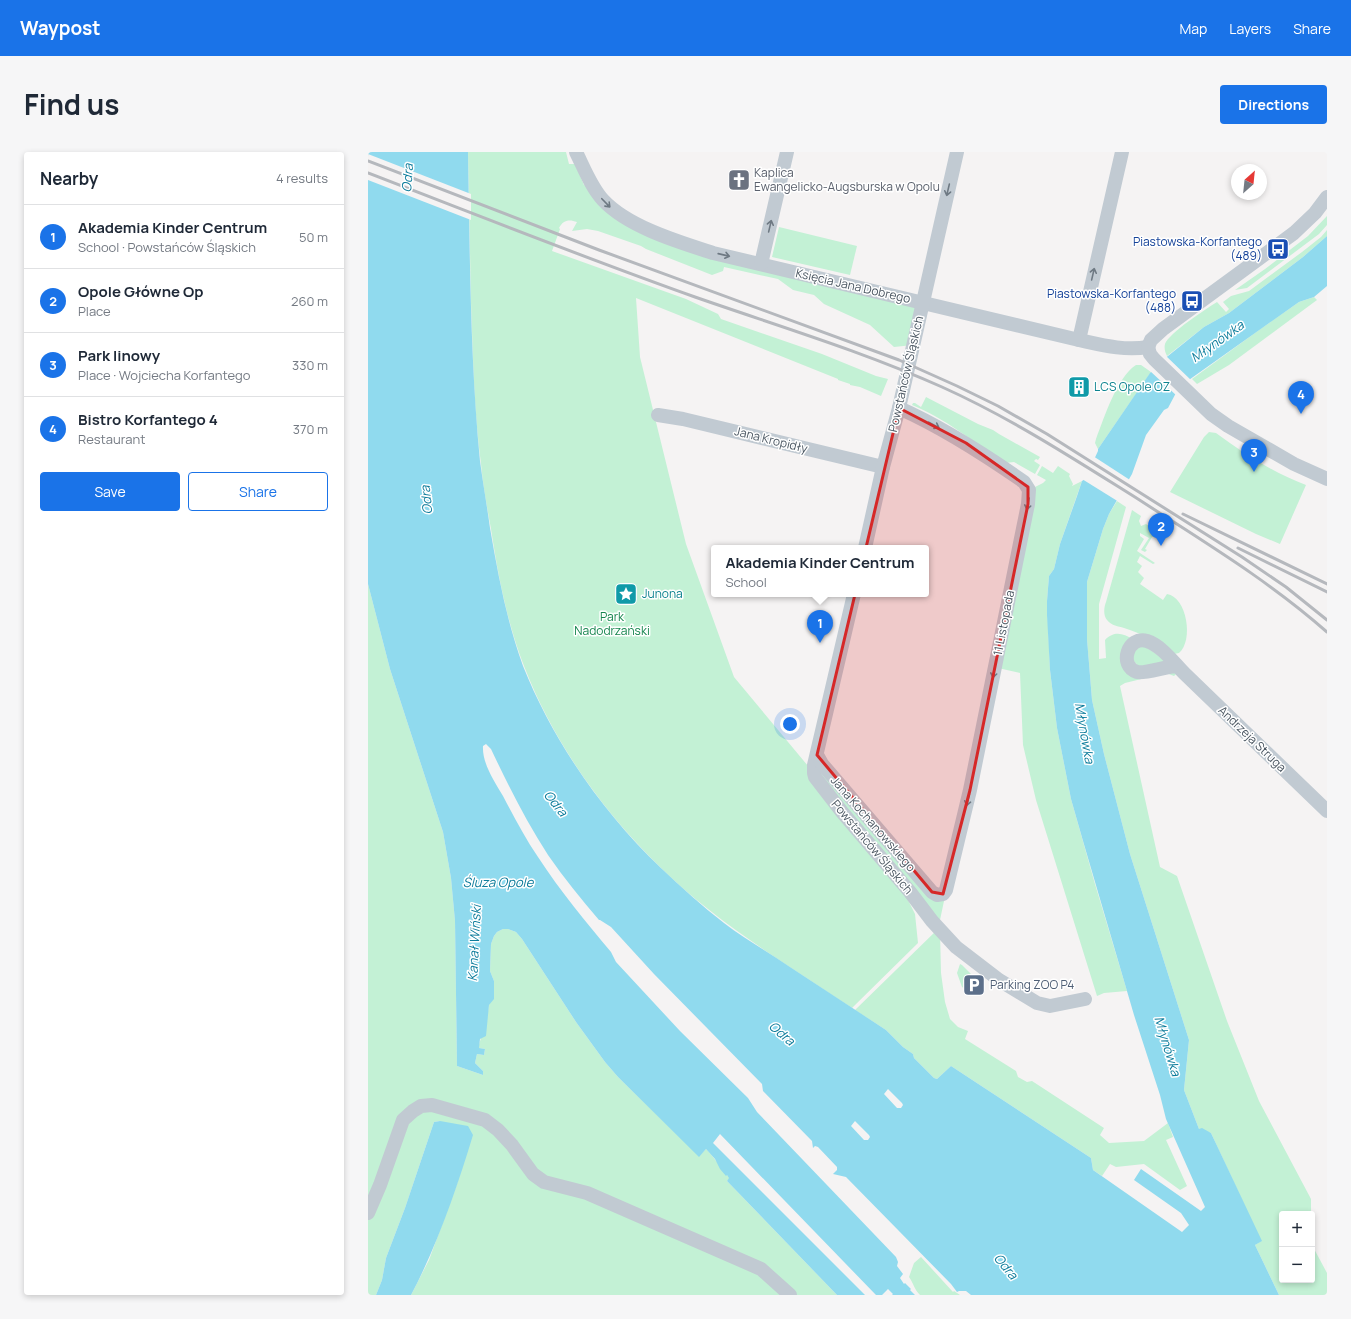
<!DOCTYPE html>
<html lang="en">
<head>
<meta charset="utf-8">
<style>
	body { margin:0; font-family:Manrope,sans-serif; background:#f6f6f7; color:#1f2937 }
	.controls { position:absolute; right:12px; bottom:12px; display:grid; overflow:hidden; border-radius:4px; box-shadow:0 2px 6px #0003 }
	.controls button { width:36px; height:36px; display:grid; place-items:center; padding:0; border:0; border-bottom:1px solid #e0e1e3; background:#fff; color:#1f2937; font:20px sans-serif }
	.compass { position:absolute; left:863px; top:12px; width:36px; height:36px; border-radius:50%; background:#fff; box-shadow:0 2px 6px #0003; rotate:27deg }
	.you { position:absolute; left:422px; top:572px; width:14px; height:14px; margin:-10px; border:3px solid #fff; border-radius:50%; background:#1a73e8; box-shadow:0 0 0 6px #1a73e833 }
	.badge { display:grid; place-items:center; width:26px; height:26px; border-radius:50%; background:#1a73e8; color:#fff; font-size:13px; font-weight:700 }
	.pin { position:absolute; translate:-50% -33px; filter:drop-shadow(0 1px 2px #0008) }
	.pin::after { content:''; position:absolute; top:21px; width:14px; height:12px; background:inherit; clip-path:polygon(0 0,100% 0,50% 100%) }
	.popup { position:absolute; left:343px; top:393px; width:218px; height:52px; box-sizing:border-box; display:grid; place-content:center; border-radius:4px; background:#fff; filter:drop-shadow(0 1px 3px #0005); font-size:13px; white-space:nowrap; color:#747a83 }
	.popup b { font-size:15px; color:#1f2937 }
	.popup::after { content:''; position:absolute; left:50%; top:100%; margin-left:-8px; border:8px solid transparent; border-top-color:#fff }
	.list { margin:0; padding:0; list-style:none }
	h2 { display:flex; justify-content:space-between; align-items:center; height:52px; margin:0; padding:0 16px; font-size:17px }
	h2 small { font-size:13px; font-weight:400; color:#747a83 }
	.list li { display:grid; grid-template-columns:26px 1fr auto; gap:12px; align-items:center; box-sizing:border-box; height:64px; padding:0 16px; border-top:1px solid #e0e1e3 }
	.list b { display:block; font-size:15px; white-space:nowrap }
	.list p { margin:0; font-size:13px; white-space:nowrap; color:#747a83 }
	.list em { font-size:13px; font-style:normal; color:#747a83 }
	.actions { display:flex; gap:8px; padding:12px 16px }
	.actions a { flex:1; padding:9px 0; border:1px solid #1a73e8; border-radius:4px; text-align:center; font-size:14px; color:#1a73e8 }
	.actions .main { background:#1a73e8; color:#fff }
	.map { position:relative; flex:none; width:959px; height:1143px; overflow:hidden; border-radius:4px }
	header { display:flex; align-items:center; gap:24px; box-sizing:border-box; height:56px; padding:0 20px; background:#1a73e8; color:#fff }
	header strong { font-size:19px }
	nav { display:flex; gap:22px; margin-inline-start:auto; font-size:14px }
	.intro { display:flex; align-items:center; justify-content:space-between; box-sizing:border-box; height:96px; padding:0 24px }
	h1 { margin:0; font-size:28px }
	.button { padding:10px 18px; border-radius:4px; background:#1a73e8; color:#fff; font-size:14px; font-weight:700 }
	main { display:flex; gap:24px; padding:0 24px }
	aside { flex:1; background:#fff; border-radius:4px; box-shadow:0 2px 6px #0003 }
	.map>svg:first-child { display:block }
	.green { fill:#c3f1d5 }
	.water { fill:#90daee; fill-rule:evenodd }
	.pier { fill:#f5f3f3 }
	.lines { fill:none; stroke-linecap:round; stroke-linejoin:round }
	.minor { stroke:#c1cad2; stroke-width:14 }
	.rail { stroke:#b5b8bd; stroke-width:3 }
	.oneway { stroke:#6e7983 }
	.marked { fill:#d62828; fill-opacity:0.2; stroke:#d62828; stroke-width:3; stroke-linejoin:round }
	.labels { text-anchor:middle; stroke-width:3; stroke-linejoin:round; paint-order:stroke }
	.worship-label { font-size:12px; fill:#5b616d; stroke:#fff; text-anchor:start }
	.transit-label { font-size:12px; fill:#164399; stroke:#fff; text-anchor:end }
	.street-label { font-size:12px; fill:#4a5661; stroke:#fff }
	.culture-label { font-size:12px; fill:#0d838f; stroke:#fff; text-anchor:start }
	.park-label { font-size:12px; fill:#17864f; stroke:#fff }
	.service-label { font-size:12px; fill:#4e5e75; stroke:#fff; text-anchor:start }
	.water-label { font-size:13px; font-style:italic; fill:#0c7c9b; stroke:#fff }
</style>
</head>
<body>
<header>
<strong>Waypost</strong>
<nav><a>Map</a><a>Layers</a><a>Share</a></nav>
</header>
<div class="intro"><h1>Find us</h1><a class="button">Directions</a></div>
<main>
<aside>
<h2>Nearby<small>4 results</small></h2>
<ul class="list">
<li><span class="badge">1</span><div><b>Akademia Kinder Centrum</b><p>School · Powstańców Śląskich</p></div><em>50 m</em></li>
<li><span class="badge">2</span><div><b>Opole Główne Op</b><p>Place</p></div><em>260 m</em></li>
<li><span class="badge">3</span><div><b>Park linowy</b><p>Place · Wojciecha Korfantego</p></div><em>330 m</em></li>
<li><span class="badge">4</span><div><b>Bistro Korfantego 4</b><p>Restaurant</p></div><em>370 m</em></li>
</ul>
<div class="actions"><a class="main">Save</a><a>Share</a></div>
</aside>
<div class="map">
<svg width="959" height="1143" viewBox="0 0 959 1143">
	<rect width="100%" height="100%" fill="#f5f3f3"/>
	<!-- green -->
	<g class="green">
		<path d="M100,0H198L201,12H207L216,33L222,35L234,47L295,83L555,150L545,193L526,195L502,173L456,152L446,143L425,138L410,127L356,115L355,119L344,123L278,97L273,94L230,79L219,77L204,79L209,70C201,67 195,68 191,76L192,77L184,99L318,147L350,162L353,167L454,202L508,224L520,227L513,244L492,235L482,233V232L470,228V227L268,146L272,205L318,392L366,525L445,620L446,613L575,742L576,749L572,768L536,740L547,762L550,791L484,856C417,811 347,770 290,713C233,657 185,589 156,514C139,470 130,423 123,377C119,355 115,334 113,312C106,259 105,205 103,151C102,101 101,50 100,0Z"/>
		<polygon points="959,64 959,73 951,82 879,136 867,138 897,117 940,84"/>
		<polygon points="411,75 489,94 482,123 404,105"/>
		<path d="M959,78V84L935,105L861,161L836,175L799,204C797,200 796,196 797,192C801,181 838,157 849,150L858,160L861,157L855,150L863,144L881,139L934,100L953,85Z"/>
		<polygon points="946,145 949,148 861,213 829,232 824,227 891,178 931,150"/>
		<path d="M768,213H773L783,220L730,297L727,291L728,287C736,266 749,225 768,213Z"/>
		<path d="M558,245L610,272L625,278L631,282L672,305L670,308L668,307L666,309L672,313L667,322L646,310L637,311C609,292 575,265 544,253L545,251H547L553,255Z"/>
		<path d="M841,280L848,281C876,302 906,321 938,333L912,392L888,382L802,340L836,285Z"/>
		<polygon points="674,314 685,321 690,314 702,322 701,324 705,332 704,334 714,329 692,392 686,417 681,424 679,449 682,518 689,576 703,647 727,732 759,839 736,841 729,844 668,648 655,593 652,521 630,516 665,336 675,331 678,328 669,323"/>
		<path d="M749,349L758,355L731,452V507L738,506L737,488C747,478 755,482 765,487L758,516L800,518L809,521L806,524L798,521L757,531L752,534L792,715L809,724L859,869L891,949L943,1047V1062H914V1128H944V1093L959,1121V1143H911L887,1093L893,1089L843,981L831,977L816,938L821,888L762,702L736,602L724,548L719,487V430L735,377L741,362Z"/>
		<path d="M764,358L773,364L771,369L773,374L778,372L789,380L786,385H784L777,397L779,398L777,400L773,398L781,386L772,381V384L776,387L769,399L787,411L785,412L772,404L769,410L774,414L770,420L776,426L772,432L795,448L799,442C819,445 826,489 811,501L806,502C790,492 774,481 756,476C750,474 744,474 739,468C735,463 736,455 738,450Z"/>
		<path d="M0,432L22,517L75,680L83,726L87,769L89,914L115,923V919L107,911L109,902L116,903L117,897L110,896L119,866L121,853L126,829L122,819L123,792L126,784L129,780L135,777H140L148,780L154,787L208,870L237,910L250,925L331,1004L338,997C347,1006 353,1017 362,1026L359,1029L469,1143H429L402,1117L416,1143H43L61,1108L90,1029L72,969L66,970L37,1056L18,1106L14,1128L8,1143H0Z"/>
		<polygon points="773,492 799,509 773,517 762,505"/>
		<polygon points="570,777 572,779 573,821 577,850 582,867 590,875 600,879 597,887 648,919 650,925 659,930 664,929 736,976 732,983 741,991 776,989 800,971 805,985 798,988 819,1034 812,1038 776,1012 748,1015 742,1012 734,1024 725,1018 723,1006 583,914 569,927 566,926 546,906 545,902 535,895 518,878 487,858"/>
		<path d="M592,812L594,813L606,825C606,831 605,835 599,838L594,835L589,821Z"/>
		<path d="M553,1105L585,1140L586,1139L592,1143H552C546,1137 546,1132 541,1125L546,1111Z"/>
	</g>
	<!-- water -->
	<g class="water">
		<path d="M0,0H100C102,103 102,206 112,309C115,331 119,354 122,376C130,423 139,470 155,514C185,589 235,661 293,716C313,735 334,754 356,771C377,787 400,800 422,815C454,836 486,857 518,878L535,895L545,902L546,906L566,926L569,927L583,914L723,1006L725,1018L814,1080L821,1073L813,1061L766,1028L773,1017L833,1059L837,1055L798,967L792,943L766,863L715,689L703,647L689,576L682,518L679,463V449L681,424L686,417L692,392L709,344L714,329L717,327L730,299V297L782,221L795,208L836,175L861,161L935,105L959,84V134L946,145L931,150L818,230L809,239L800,256L796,258L778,283L764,322L741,362L735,377L719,430V487L724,548L736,602L762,702L821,888L816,938L831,977L834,976L843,981L894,1089L887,1093L911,1143H603L598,1139H591L589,1140L583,1132L478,1025L465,1022L469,1018V1015L450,995L447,994L445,996L444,989L395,939L394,932L286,822L243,775L232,768H231C213,747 196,726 180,703C158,669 140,633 123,597L118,592L115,594C114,611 126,629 135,644C146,665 157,686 170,705C192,739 218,770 243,800L248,810L312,879L380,946L389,960L528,1105L530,1110L529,1114L535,1122L532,1126L536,1132L537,1131L543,1137L542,1138L547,1143H524L525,1142L520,1137L514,1143H508L352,982L345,991L497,1143H469L359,1029L361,1026L359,1023L358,1024L352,1017L347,1007L338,997L331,1005L250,925L237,910L208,870L154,787L148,780L140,777H135L129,780L126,784L123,792L122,819L126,829V847L121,853L118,884L112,887L111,896L117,897L116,903L109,902L107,911L115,919V923L89,914L87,769L83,726L75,680L22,517L0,432ZM520,937L534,951L535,953L533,956H529L516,942ZM487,969L501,983L502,985L500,988H496L483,974Z"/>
		<path d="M72,969L100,974L105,983C89,1036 69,1094 43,1143H8L14,1128L18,1106L37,1056L66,970Z"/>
	</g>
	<!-- pier -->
	<g class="pier">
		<polygon points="0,2 103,42 103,68 0,28"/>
		<polygon points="797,203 824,229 819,232 809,244 782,219"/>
		<polygon points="725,304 762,328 751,350 714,327"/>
	</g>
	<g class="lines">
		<!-- minor -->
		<g class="minor">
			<path d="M208,0C216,16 223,35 235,48C260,75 311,90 345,101L711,188C734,193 756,199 780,195"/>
			<polyline points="393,112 419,0"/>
			<polyline points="711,188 754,0"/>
			<polyline points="780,195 783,188 795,177 926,81 947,61 959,45"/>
			<polyline points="780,195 782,202 786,207 843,262 860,274 926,312 959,327"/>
			<polyline points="290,263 315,267 515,315"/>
			<polyline points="497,396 515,315 531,256 589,0"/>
			<polyline points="486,442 446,613 446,621 447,625 474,660 542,740 564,769 588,795 631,828 669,851 682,854 717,847"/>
			<path d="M809,514C799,514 777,522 769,520C750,514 760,483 779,489C794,494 806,511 817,522L959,659"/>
			<path d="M449,603L454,612L564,740L569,743L575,742L578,738L602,638L660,352L661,338L656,330C616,302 576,276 531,256"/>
			<polyline points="0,1061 12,1033 35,968 45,959 53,954 64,953 117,968 130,978 144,993 165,1022 176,1030 219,1041 393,1117 422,1143"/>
		</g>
		<!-- rail -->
		<g class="rail">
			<polyline points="0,9 231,98 531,208 589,234 630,254 679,282 874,405 918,435 959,468"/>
			<path d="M0,21C109,63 217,106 327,145C410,174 494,199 574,235C643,266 706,307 770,347C836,390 900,428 959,480"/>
			<polyline points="815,362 959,432"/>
			<polyline points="870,396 959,440"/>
		</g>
	</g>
	<!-- one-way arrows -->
	<defs><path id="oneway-shaft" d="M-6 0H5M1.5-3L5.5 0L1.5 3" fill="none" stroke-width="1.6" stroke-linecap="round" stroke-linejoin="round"/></defs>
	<g class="oneway">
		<use href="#oneway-shaft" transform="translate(580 38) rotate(103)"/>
		<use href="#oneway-shaft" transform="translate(238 51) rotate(46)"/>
		<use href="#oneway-shaft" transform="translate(402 74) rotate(-77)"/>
		<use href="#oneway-shaft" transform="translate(356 103) rotate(13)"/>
		<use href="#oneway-shaft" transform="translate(725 122) rotate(-77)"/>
		<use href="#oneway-shaft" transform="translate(566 273) rotate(28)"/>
		<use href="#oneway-shaft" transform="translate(660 352) rotate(101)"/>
		<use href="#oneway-shaft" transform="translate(626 520) rotate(100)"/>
		<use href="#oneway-shaft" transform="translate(600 648) rotate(104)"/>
	</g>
	<!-- marked area -->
	<path class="marked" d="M531,256L598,291L660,335V352L602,638L575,742L564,740L449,603Z"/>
	<!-- icons -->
	<defs>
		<g id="church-square" transform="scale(1.15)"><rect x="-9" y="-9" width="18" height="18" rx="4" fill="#6b7280" stroke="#fff"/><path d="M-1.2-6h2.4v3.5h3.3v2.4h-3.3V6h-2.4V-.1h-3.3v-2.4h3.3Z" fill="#fff"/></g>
		<g id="bus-square" transform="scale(1.15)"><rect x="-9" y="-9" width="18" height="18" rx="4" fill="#1a4fb4" stroke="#fff"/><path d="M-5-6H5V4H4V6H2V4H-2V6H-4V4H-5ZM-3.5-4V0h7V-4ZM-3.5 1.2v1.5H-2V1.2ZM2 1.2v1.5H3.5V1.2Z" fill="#fff"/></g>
		<g id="building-square" transform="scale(1.15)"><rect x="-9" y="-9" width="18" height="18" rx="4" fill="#0f9aa8" stroke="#fff"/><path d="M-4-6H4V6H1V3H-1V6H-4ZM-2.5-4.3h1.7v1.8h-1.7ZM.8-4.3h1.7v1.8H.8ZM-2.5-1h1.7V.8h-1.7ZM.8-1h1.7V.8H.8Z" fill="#fff"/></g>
		<g id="sight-square" transform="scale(1.15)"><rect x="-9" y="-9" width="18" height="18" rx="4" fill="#0f9aa8" stroke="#fff"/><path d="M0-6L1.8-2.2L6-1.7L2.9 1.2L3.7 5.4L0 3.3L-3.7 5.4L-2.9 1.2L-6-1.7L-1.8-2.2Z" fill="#fff"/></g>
		<g id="parking-square" transform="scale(1.15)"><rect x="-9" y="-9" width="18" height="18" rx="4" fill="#5c6f8a" stroke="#fff"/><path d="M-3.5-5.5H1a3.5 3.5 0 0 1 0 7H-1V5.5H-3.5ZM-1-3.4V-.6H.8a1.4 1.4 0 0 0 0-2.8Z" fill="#fff"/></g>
	</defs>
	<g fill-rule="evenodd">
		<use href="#church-square" x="371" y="28"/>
		<use href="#bus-square" x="910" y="97"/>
		<use href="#bus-square" x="824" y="149"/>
		<use href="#building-square" x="711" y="235"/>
		<use href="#sight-square" x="258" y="442"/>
		<use href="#parking-square" x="606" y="833"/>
	</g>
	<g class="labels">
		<!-- worship labels -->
		<g class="worship-label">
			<text x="386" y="25">Kaplica<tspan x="386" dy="14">Ewangelicko-Augsburska w Opolu</tspan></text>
		</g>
		<!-- transit labels -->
		<g class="transit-label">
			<text x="894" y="94">Piastowska-Korfantego<tspan x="894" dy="14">(489)</tspan></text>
			<text x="808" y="146">Piastowska-Korfantego<tspan x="808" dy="14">(488)</tspan></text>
		</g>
		<!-- street labels -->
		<g class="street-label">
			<text transform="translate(485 134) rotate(13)" y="4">Księcia Jana Dobrego</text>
			<text transform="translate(538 222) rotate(-77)" y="4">Powstańców Śląskich</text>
			<text transform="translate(403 288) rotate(14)" y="4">Jana Kropidły</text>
			<text transform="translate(636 471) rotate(-79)" y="4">11 Listopada</text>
			<text transform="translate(884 587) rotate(44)" y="4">Andrzeja Struga</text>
			<text transform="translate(505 672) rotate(49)" y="4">Jana Kochanowskiego</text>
			<text transform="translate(504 695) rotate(50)" y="4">Powstańców Śląskich</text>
		</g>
		<!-- culture labels -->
		<g class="culture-label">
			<text x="726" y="239">LCS Opole OZ</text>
			<text x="274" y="446">Junona</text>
		</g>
		<!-- park labels -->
		<g class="park-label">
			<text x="244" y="469">Park<tspan x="244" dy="14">Nadodrzański</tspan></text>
		</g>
		<!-- service labels -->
		<g class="service-label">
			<text x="622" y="837">Parking ZOO P4</text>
		</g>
		<!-- water labels -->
		<g class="water-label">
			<text transform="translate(39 26) rotate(-86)" y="5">Odra</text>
			<text transform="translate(849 189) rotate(-35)" y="5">Młynówka</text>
			<text transform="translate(58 348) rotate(-95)" y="5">Odra</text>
			<text transform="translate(717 581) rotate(80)" y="5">Młynówka</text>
			<text transform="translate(188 651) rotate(51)" y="5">Odra</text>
			<text x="130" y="735">Śluza Opole</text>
			<text transform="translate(106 791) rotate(-87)" y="5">Kanał Wiński</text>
			<text transform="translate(414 881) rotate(40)" y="5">Odra</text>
			<text transform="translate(800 894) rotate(73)" y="5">Młynówka</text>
			<text transform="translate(638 1114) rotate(50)" y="5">Odra</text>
		</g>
	</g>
</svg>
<div class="controls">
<button>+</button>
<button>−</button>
</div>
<svg class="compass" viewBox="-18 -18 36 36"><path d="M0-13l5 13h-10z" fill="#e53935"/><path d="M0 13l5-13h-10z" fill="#747a83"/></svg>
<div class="you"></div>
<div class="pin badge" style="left:452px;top:491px">1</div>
<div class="popup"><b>Akademia Kinder Centrum</b>School</div>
<div class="pin badge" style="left:793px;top:394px">2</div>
<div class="pin badge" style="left:886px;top:320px">3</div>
<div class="pin badge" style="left:933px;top:262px">4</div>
</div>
</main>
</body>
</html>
